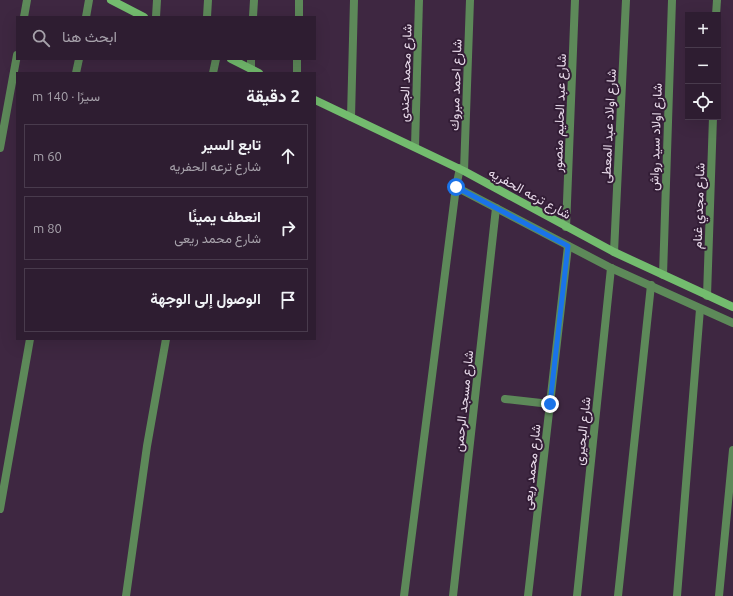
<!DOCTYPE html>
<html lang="ar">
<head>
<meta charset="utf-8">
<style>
	body { margin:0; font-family:Ubuntu,Vazirmatn,sans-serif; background:#362639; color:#f1f3f6; direction:rtl }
	.controls { position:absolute; right:12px; top:12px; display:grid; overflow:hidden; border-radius:0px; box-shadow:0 4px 16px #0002 }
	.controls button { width:36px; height:36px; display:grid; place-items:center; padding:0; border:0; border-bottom:1px solid #493b4d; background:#2e1d31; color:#f1f3f6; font:20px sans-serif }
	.stop { position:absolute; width:12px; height:12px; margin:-9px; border:3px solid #1a73e8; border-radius:50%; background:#fff }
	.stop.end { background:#1a73e8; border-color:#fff; box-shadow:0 1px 4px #0008 }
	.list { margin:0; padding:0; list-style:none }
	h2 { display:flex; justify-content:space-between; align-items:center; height:52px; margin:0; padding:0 16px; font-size:17px }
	h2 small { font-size:13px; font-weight:400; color:#a7a2ab }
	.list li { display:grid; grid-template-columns:26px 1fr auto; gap:12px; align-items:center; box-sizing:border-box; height:64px; margin:0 8px 8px; padding:0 8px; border:1px solid #493b4d; border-radius:0px }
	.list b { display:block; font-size:15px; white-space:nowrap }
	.list p { margin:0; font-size:13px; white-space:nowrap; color:#a7a2ab }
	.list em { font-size:13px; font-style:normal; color:#a7a2ab }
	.icon { flex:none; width:22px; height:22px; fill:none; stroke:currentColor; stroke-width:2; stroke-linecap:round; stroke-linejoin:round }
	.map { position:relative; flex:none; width:733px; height:596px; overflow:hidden; direction:ltr }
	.search { position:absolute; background:#2e1d31; box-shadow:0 4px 16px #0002; left:16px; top:16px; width:300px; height:44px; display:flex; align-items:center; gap:10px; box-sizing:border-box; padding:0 14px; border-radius:0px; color:#a7a2ab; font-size:15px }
	.panel { position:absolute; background:#2e1d31; box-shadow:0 4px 16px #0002; left:16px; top:72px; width:300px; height:268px; border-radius:0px; direction:rtl }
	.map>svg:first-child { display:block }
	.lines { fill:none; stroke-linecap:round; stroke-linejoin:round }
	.street { stroke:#5d8959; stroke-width:8 }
	.secondary { stroke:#73bc6e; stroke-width:8 }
	.route { stroke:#1a73e8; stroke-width:5 }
	.labels { text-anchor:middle; stroke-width:4; stroke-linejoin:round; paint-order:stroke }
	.street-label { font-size:13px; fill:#e8daea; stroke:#331d36 }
</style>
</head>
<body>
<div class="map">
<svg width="733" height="596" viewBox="0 0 733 596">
	<rect width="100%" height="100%" fill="#3e2741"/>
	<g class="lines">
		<!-- street -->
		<g class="street">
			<polyline points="716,15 717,0"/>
			<polyline points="24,17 27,0"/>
			<polyline points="86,17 89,0"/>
			<polyline points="156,17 157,0"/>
			<polyline points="207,17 208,0"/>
			<polyline points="253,17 254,0"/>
			<polyline points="299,17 299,0"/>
			<polyline points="251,69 251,59"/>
			<polyline points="76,73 79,59"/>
			<polyline points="213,73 216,59"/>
			<polyline points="297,73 297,59"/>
			<polyline points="351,117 354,0"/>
			<polyline points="415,147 419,0"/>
			<polyline points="0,148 17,55"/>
			<polyline points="464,171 470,0"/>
			<polyline points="456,187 611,268 733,323"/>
			<polyline points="566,227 575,0"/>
			<polyline points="614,252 626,0"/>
			<polyline points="663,275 672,0"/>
			<polyline points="707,296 713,117"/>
			<polyline points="505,399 550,404"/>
			<polyline points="0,509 30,339"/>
			<polyline points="126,596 147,446 166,339"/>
			<polyline points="404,596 456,187 460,168"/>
			<polyline points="453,596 496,208"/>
			<polyline points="528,596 568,246"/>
			<polyline points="577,596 611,268"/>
			<polyline points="618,596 651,285"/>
			<polyline points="677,596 700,309"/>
			<polyline points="719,596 733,450"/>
		</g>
		<!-- secondary -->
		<g class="secondary">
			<polyline points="111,0 144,17"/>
			<polyline points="231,59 259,73"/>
			<polyline points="315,100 464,171 614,252 733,307"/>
		</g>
	</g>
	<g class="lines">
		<!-- route -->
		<polyline class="route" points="456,187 568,246 550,404"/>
	</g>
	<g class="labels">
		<!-- street labels -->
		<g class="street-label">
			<text transform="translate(405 73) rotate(-88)" y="5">شارع محمد الجندى</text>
			<text transform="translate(455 85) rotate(-88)" y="5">شارع احمد مبروك</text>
			<text transform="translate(559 113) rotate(-88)" y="5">شارع عبد الحليم منصور</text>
			<text transform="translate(608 126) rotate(-87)" y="5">شارع اولاد عبد المعطى</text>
			<text transform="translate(655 137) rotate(-88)" y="5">شارع اولاد سيد رواش</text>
			<text transform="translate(530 193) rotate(29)" y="5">شارع ترعه الحفريه</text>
			<text transform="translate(698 206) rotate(-88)" y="5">شارع مجدي غنام</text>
			<text transform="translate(463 401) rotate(-84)" y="5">شارع مسجد الرحمن</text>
			<text transform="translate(582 431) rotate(-84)" y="5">شارع البحيرى</text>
			<text transform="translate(531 467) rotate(-84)" y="5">شارع محمد ريعى</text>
		</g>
	</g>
</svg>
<div class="controls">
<button>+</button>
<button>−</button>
<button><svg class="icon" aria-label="locate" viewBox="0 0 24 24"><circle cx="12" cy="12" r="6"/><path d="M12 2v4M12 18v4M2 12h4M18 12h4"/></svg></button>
</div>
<div class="stop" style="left:456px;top:187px"></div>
<div class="stop end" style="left:550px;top:404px"></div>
<div class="search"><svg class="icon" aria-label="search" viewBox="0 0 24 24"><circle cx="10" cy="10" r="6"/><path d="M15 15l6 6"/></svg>ابحث هنا</div>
<section class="panel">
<h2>2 دقيقة<small>سيرًا · 140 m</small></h2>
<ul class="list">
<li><svg class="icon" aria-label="ahead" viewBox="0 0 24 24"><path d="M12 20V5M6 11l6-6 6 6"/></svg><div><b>تابع السير</b><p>شارع ترعه الحفريه</p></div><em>60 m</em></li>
<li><svg class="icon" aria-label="right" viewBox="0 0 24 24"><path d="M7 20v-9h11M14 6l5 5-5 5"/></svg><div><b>انعطف يمينًا</b><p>شارع محمد ريعى</p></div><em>80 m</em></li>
<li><svg class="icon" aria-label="arrive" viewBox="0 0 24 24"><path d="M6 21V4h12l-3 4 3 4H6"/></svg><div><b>الوصول إلى الوجهة</b></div></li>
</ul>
</section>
</div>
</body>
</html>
